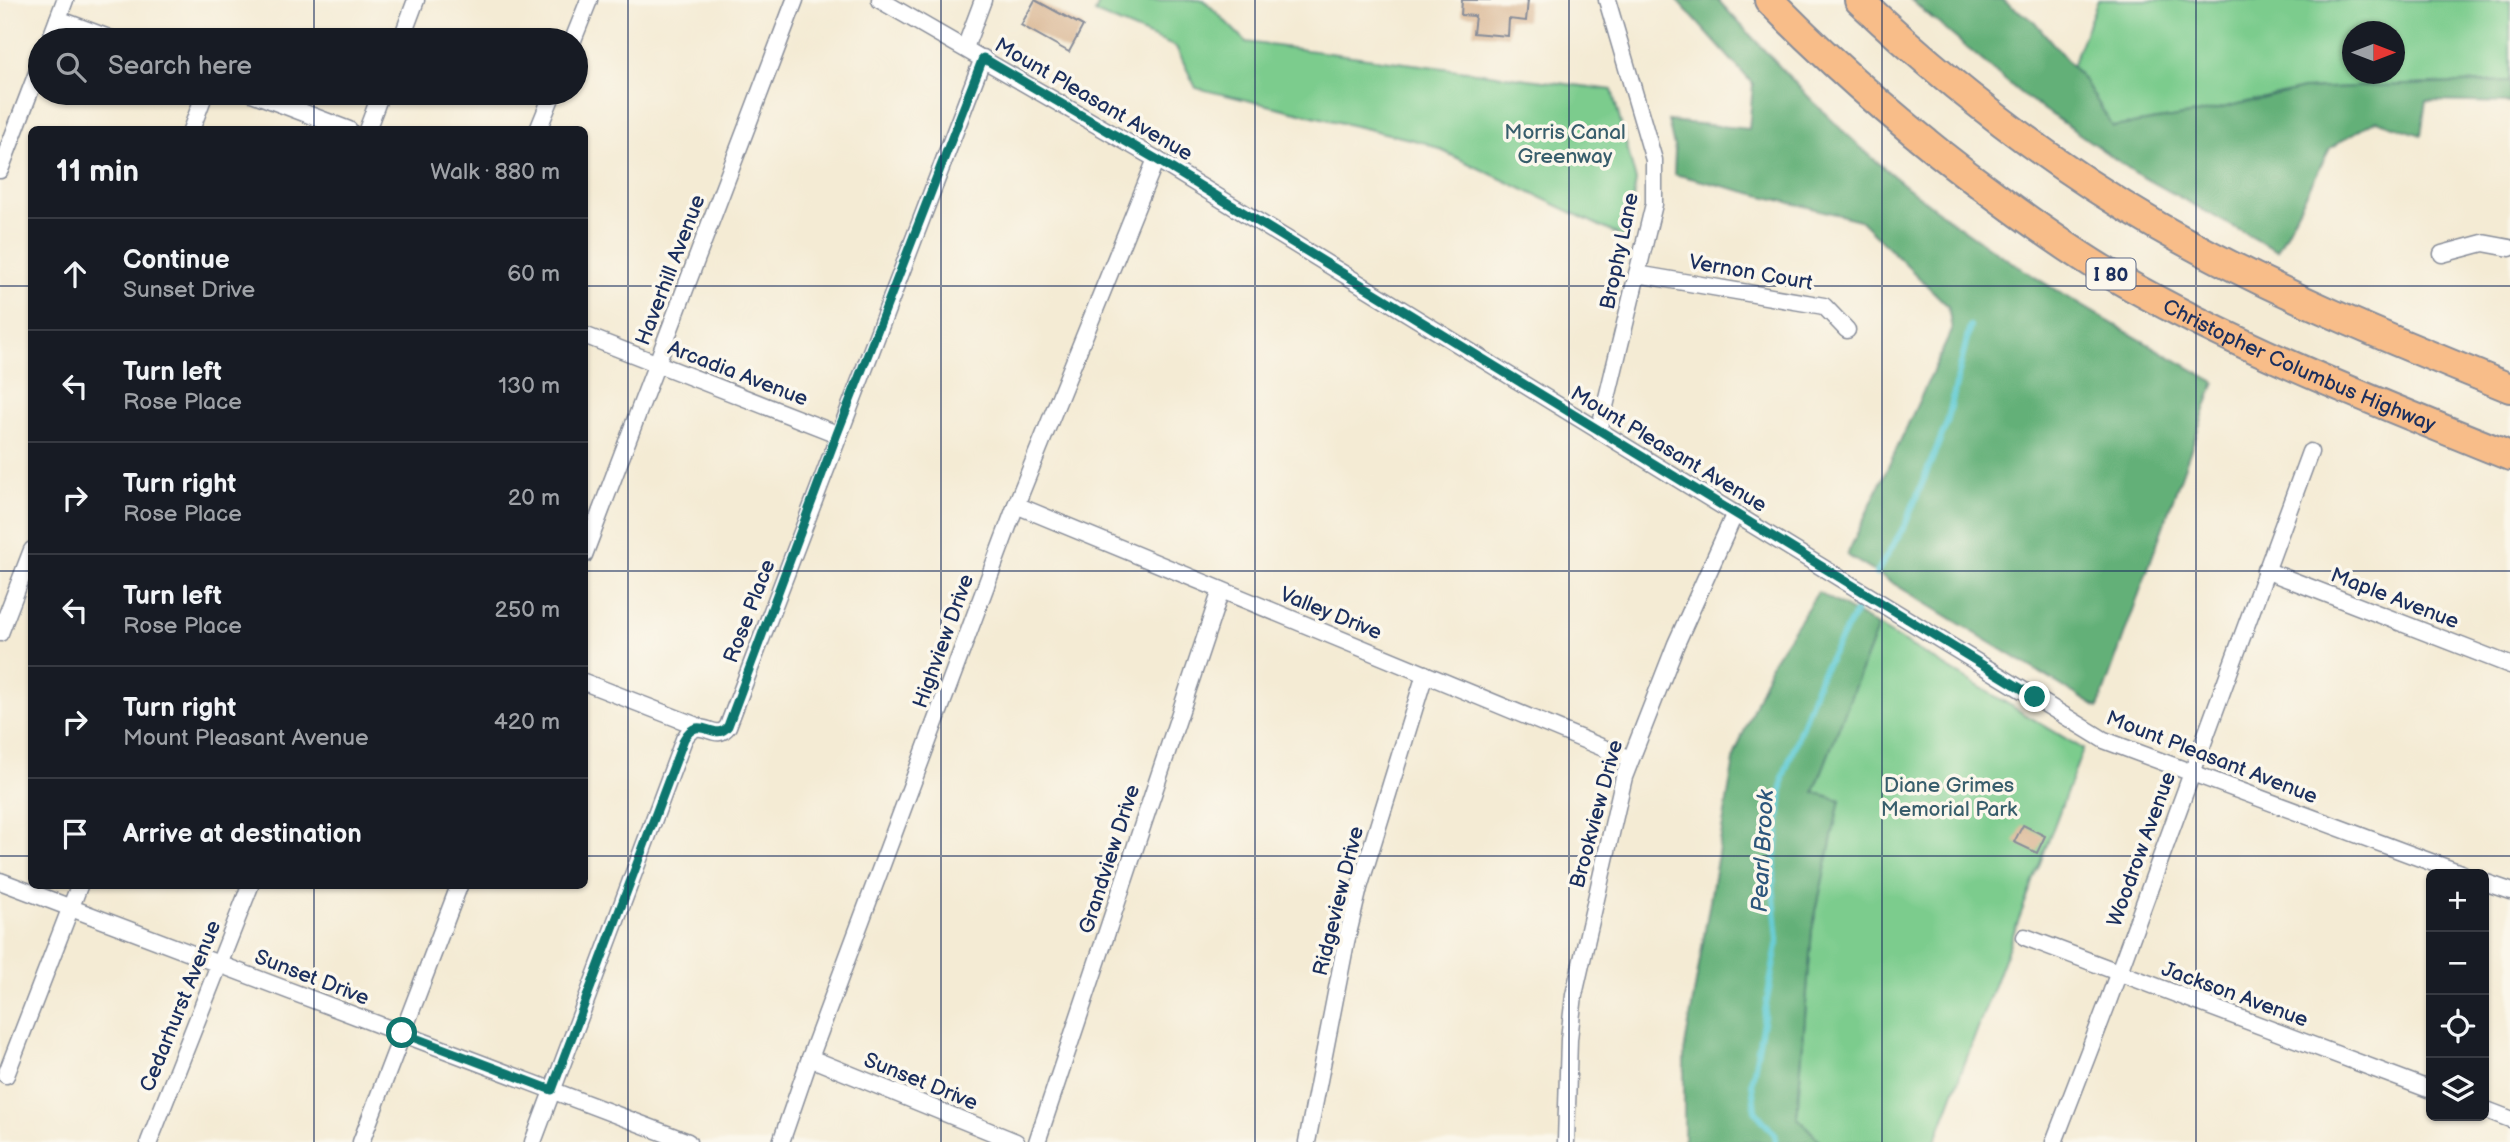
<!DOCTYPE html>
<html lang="en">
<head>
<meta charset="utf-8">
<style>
	body { margin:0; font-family:"Balsamiq Sans",sans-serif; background:#20242c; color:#f1f3f6 }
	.controls { position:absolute; right:21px; bottom:21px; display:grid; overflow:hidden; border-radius:10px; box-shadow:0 2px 5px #0004 }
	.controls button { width:63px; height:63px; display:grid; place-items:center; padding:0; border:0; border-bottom:2px solid #363941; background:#171b24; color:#f1f3f6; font:35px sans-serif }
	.compass { position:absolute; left:2342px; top:21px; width:63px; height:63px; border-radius:50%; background:#171b24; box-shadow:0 2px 5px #0004; rotate:90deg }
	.stop { position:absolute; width:21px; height:21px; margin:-16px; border:5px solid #0f766e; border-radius:50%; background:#fff }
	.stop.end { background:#0f766e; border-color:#fff; box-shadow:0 2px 7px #0008 }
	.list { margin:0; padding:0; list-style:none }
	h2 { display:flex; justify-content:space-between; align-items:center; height:91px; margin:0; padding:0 28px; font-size:30px }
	h2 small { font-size:23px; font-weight:400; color:#9ea1a6 }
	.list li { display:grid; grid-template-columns:46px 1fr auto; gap:21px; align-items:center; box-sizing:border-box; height:112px; padding:0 28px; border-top:2px solid #363941 }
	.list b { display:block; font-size:26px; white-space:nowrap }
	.list p { margin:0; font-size:23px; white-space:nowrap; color:#9ea1a6 }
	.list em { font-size:23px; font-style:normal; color:#9ea1a6 }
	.icon { flex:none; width:38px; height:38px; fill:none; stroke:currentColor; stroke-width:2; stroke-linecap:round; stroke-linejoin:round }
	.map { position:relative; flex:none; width:2510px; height:1142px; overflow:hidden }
	.search { position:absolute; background:#171b24; box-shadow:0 2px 5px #0004; left:28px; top:28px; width:560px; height:77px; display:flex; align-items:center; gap:18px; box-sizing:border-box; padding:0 24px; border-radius:38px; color:#9ea1a6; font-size:26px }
	.panel { position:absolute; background:#171b24; box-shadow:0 2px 5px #0004; left:28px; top:126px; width:560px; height:763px; border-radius:10px }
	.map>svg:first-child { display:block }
	.green { fill:#7bcc8d; stroke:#4b7e76; stroke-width:2; fill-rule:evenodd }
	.forest { fill:#64b078; stroke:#40706b; stroke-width:2 }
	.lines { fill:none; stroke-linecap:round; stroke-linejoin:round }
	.stream { stroke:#5dcad4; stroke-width:6 }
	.building { fill:#d8b38f }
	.street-casing { stroke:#888d99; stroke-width:19 }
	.highway-casing { stroke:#888d99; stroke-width:32 }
	.street { stroke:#fff; stroke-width:16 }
	.highway { stroke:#f8bd89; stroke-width:28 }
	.route { stroke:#0f766e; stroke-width:9 }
	.grid { fill:none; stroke:#1b2f5e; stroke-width:2; stroke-opacity:0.55 }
	.labels { text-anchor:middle; stroke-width:7; stroke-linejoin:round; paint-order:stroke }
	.shield { fill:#fbf7ec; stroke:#5e6b89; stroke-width:2 }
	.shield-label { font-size:19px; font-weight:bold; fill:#1b2f5e }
	.street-label { font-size:21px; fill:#1b2f5e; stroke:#fbf7ec }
	.park-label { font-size:21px; fill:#385e6c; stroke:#fbf7ec }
	.water-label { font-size:23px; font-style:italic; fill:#2c567c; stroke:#fbf7ec }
</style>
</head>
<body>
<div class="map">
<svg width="2510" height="1142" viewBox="0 0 2510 1142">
	<rect width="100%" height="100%" fill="#fbf7ec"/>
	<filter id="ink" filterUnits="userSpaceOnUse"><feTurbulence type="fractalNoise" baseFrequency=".0143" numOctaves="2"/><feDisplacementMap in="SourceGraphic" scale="14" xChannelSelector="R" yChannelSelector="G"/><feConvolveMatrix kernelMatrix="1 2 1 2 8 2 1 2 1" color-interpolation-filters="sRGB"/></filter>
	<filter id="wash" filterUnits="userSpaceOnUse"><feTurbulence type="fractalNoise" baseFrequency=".00686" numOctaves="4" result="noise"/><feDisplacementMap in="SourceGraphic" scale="28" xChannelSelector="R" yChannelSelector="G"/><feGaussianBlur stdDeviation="1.57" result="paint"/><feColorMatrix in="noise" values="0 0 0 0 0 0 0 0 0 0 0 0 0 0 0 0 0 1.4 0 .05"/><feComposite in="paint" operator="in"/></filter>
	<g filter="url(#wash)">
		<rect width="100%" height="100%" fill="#f4ebd4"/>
		<!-- green -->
		<g class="green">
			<polygon points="1100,0 1204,0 1246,42 1612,90 1636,181 1627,239 1426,143 1196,88 1176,47 1095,13"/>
			<path d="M2098,0H2510V81L2303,89L2196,114L2113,127L2086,83L2072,66ZM2352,32H2394V74H2352Z"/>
			<polygon points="1878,626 2083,749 1935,1142 1821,1142 1797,1117 1812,930 1840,800 1814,792"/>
		</g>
		<!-- forest -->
		<g class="forest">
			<path d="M1677,0H1718C1773,60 1828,121 1890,173C1989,256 2103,319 2215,382L2098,708L1847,555L1952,330L1948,306L1860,220L1674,174L1675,151L1668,121L1749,129L1753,84Z"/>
			<polygon points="1911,0 2002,0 2034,21 2086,83 2113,127 2196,114 2303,89 2510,81 2510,103 2426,101 2421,135 2376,120 2330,148 2277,251 2134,172 2019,92"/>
			<polygon points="1818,592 1878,626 1814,792 1840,800 1812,930 1797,1117 1821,1142 1684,1142 1684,1053 1735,754 1772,662"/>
		</g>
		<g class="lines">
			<!-- stream -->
			<g class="stream">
				<polyline points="1876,574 1905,525 1947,423 1970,326"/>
				<polyline points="1776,1142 1775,1135 1755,1111 1752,1082 1778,940 1773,886 1783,777 1821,674 1857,610"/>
			</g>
		</g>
		<g id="blocks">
			<!-- building -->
			<g class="building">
				<polygon points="1035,0 1083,26 1069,52 1021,25"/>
				<polygon points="1462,0 1528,0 1526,21 1509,19 1508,36 1473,33 1475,16 1461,15"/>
				<polygon points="2023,825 2045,836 2037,853 2014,842"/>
			</g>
		</g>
	</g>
	<g filter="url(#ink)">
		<use href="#blocks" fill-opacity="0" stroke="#888d99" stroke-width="2"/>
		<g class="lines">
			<!-- street casing -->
			<g class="street-casing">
				<g id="street">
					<polyline points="880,0 1156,159 2104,740 2463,874"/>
					<polyline points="58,19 114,40"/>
					<polyline points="50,40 65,0"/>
					<polyline points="401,40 416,0"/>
					<polyline points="573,40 589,0"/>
					<polyline points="965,48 983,0"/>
					<polyline points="252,93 349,130"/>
					<polyline points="191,130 205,93"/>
					<polyline points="367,130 381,93"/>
					<polyline points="538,130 553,93"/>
					<polyline points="0,170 40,65"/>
					<polyline points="2442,254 2483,243 2510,248"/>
					<polyline points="1637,274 1824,306 1847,330"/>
					<polyline points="584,335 837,434"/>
					<polyline points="1599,431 1654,204 1654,160 1607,0"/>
					<polyline points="1016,505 1630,759"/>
					<polyline points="584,555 795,0"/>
					<polyline points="2265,570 2510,665"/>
					<polyline points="0,633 32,550"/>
					<polyline points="584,682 697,726"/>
					<polyline points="0,881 688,1142"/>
					<polyline points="2484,882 2510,891"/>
					<polyline points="2025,937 2431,1090"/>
					<polyline points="810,1058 1016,1142"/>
					<polyline points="6,1075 79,886"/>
					<polyline points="2484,1109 2510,1119"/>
					<polyline points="149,1142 250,886"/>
					<polyline points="361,1142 459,886"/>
					<path d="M533,1142L684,739C700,712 715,745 728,726L983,58"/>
					<polyline points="781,1142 810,1058 1016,505 1156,159"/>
					<polyline points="1037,1142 1221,590"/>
					<polyline points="1307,1142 1346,942 1359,888 1425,674"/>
					<polyline points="1566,1142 1569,1039 1574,995 1624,777 1676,644 1735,513"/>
					<polyline points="2054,1142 2106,1007 2310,452"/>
				</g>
			</g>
			<!-- highway casing -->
			<g class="highway-casing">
				<g id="highway">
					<path id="s1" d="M1769,0C1840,72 1915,137 1997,197C2035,225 2074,253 2115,277C2240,349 2376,402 2510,456"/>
					<path d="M1859,0C1950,86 2050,164 2159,227C2271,291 2391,340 2510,388"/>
				</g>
			</g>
			<!-- street -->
			<use href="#street" class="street"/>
			<!-- highway -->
			<use href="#highway" class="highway"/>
		</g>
	</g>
	<g class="lines" filter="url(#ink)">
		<!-- route -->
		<path class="route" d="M402,1033L552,1090L684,739C700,712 714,744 728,726L837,434L983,58L1156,159L2035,697"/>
	</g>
	<!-- grid -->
	<path class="grid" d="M314,0V40M628,0V1142M941,0V1142M1255,0V1142M1569,0V1142M1882,0V1142M2196,0V1142M314,93V130M0,286H32M584,286H2510M0,571H32M584,571H2510M0,856H32M584,856H2510M314,886V1142"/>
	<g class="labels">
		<!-- shield labels -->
		<rect class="shield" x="2086.5" y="258.5" width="49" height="31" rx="5"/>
		<g class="shield-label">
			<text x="2111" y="281">I 80</text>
		</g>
		<!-- street labels -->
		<g class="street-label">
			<text transform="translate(1094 99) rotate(30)" y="7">Mount Pleasant Avenue</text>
			<text transform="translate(1619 251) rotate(-78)" y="7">Brophy Lane</text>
			<text transform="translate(670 270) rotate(-69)" y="7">Haverhill Avenue</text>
			<text transform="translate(1751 272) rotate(10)" y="7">Vernon Court</text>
			<text dy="7" stroke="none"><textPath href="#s1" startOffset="649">Christopher Columbus Highway</textPath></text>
			<text transform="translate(738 373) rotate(21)" y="7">Arcadia Avenue</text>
			<text transform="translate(1669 449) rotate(31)" y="7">Mount Pleasant Avenue</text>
			<text transform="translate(2395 598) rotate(21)" y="7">Maple Avenue</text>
			<text transform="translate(749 611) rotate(-69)" y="7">Rose Place</text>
			<text transform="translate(1331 613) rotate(22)" y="7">Valley Drive</text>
			<text transform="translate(943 641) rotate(-70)" y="7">Highview Drive</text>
			<text transform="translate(2212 757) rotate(21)" y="7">Mount Pleasant Avenue</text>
			<text transform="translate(1596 814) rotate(-75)" y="7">Brookview Drive</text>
			<text transform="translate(2141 849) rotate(-70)" y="7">Woodrow Avenue</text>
			<text transform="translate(1109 859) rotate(-72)" y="7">Grandview Drive</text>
			<text transform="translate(1338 901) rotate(-76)" y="7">Ridgeview Drive</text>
			<text transform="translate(312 977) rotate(21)" y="7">Sunset Drive</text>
			<text transform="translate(2235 994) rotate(20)" y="7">Jackson Avenue</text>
			<text transform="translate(180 1006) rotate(-68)" y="7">Cedarhurst Avenue</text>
			<text transform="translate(921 1081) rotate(22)" y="7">Sunset Drive</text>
		</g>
		<!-- park labels -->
		<g class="park-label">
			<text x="1565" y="139">Morris Canal<tspan x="1565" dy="24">Greenway</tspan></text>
			<text x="1949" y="792">Diane Grimes<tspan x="1949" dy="24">Memorial Park</tspan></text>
		</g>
		<!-- water labels -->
		<g class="water-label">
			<text transform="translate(1762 851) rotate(-87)" y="8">Pearl Brook</text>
		</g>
	</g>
</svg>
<div class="controls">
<button>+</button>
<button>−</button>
<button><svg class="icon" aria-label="locate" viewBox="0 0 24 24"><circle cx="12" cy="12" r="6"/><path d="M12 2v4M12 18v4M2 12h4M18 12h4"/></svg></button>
<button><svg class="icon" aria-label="layers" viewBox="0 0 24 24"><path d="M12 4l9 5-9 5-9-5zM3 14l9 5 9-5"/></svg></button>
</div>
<svg class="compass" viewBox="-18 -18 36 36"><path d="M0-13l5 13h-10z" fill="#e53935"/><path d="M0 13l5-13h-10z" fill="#9ea1a6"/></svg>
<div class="stop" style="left:402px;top:1033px"></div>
<div class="stop end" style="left:2035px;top:697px"></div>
<div class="search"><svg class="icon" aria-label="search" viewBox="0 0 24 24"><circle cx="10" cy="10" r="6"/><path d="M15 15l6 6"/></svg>Search here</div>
<section class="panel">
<h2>11 min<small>Walk · 880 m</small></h2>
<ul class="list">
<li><svg class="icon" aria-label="ahead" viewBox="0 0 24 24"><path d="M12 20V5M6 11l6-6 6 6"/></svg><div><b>Continue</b><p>Sunset Drive</p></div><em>60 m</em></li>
<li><svg class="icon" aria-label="left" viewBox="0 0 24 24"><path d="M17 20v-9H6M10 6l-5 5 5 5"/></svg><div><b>Turn left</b><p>Rose Place</p></div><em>130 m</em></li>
<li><svg class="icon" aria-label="right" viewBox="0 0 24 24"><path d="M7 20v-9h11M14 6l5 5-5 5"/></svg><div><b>Turn right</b><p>Rose Place</p></div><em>20 m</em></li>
<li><svg class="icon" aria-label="left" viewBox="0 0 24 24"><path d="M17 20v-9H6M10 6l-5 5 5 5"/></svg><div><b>Turn left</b><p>Rose Place</p></div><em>250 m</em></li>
<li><svg class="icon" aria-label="right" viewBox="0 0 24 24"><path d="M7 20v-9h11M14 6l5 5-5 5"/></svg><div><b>Turn right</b><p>Mount Pleasant Avenue</p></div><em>420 m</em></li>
<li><svg class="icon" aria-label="arrive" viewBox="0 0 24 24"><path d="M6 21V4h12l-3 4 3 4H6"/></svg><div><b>Arrive at destination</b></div></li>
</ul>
</section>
</div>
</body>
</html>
